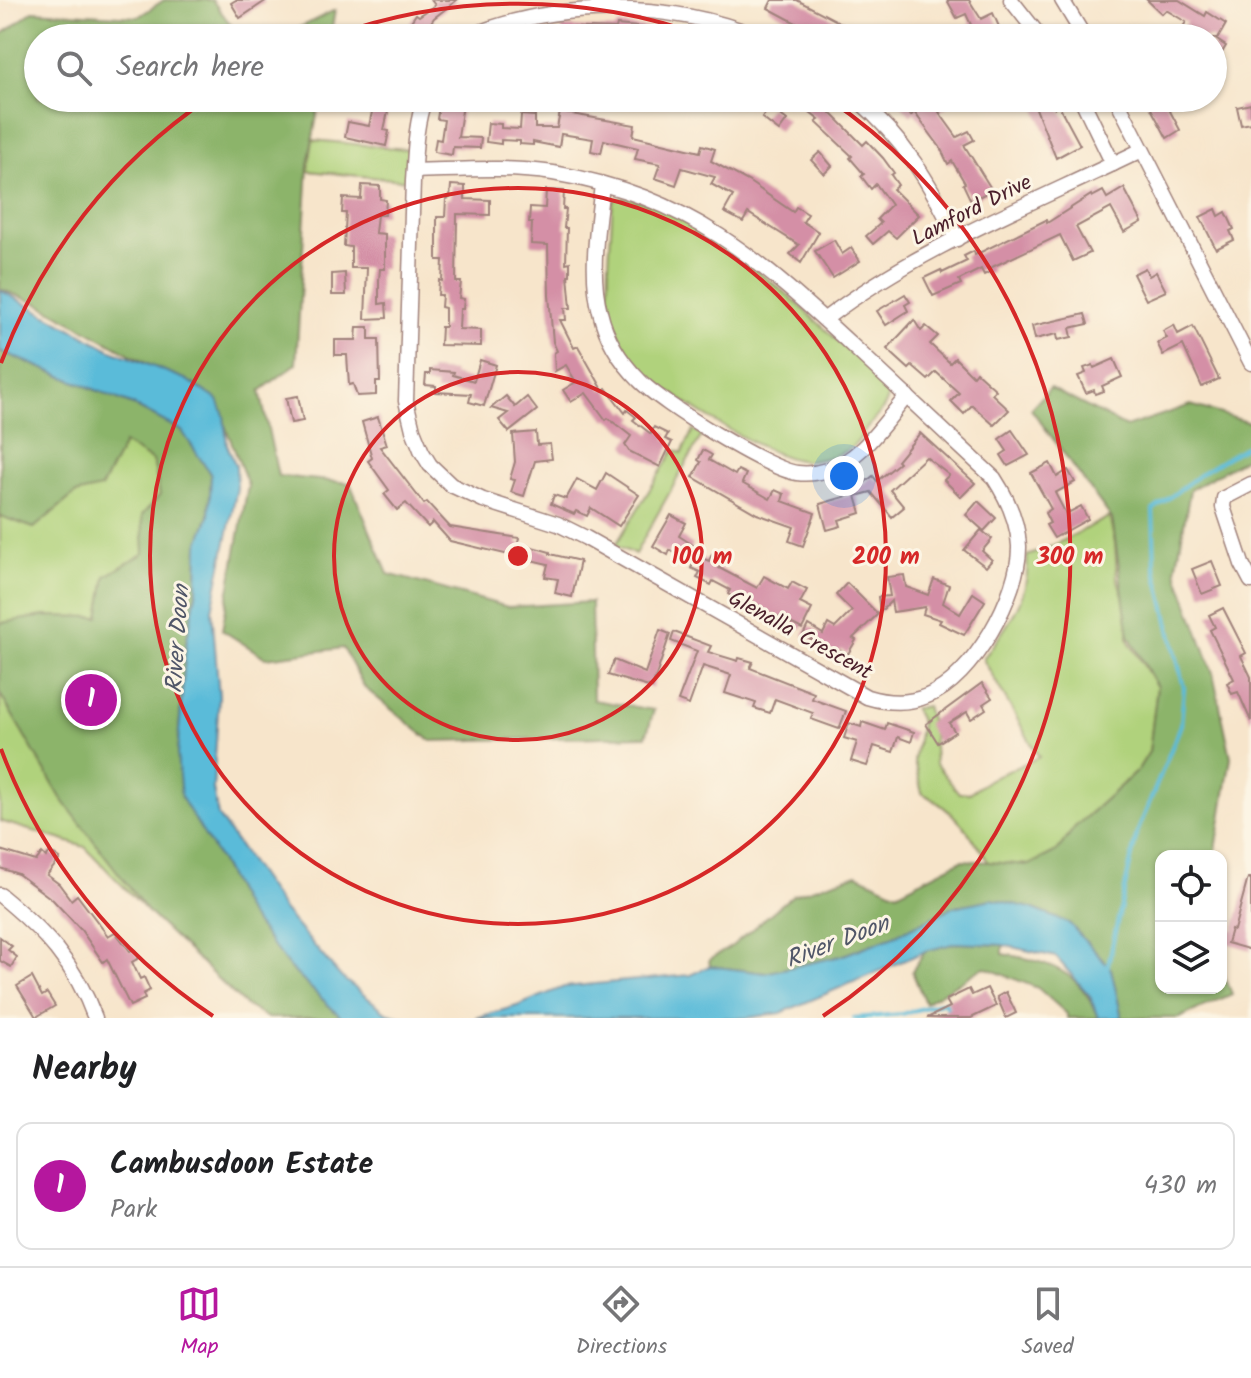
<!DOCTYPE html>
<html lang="en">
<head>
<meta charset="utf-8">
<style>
	body { margin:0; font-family:Kalam,sans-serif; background:#f6f6f6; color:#202124 }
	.controls { position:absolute; right:24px; bottom:24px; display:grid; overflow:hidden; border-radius:16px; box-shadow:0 2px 6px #0004 }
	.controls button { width:72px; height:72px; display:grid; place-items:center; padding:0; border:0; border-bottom:2px solid #e0e0e0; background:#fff; color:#202124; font:40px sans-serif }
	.you { position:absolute; left:844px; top:476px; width:28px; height:28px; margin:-20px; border:6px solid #fff; border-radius:50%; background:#1a73e8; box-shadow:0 0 0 12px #1a73e833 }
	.badge { display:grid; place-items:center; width:52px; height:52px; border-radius:50%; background:#b5179e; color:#fff; font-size:26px; font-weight:700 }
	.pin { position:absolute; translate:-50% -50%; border:4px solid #fff; box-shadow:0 2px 8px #0006 }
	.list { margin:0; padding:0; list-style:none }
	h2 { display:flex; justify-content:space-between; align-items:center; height:104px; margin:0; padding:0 32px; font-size:34px }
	h2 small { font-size:26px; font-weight:400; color:#757577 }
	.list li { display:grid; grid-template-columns:52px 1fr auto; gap:24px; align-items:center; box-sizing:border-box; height:128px; margin:0 16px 16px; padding:0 16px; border:2px solid #e0e0e0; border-radius:16px }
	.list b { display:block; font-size:30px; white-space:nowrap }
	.list p { margin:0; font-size:26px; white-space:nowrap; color:#757577 }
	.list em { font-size:26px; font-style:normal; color:#757577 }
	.icon { flex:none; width:44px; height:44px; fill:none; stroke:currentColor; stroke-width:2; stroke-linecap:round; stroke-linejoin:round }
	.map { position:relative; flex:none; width:1251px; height:1018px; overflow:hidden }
	.search { position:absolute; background:#fff; box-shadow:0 2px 6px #0004; left:24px; right:24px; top:24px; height:88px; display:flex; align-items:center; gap:20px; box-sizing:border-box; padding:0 28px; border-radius:44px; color:#757577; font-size:30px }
	.sheet { height:248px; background:#fff }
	nav { display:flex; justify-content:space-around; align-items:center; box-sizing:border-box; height:112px; border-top:2px solid #e0e0e0; background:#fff; font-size:22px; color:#757577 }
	nav a { display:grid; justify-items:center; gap:4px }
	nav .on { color:#b5179e }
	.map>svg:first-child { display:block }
	.green { fill:#b0d27b; stroke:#7d7853; stroke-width:2 }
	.forest { fill:#8cb46b; stroke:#6b6a4b; stroke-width:2 }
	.water { fill:#5abbd9; stroke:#526d82; stroke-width:2 }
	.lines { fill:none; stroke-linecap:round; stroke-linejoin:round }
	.stream { stroke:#5abbd9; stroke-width:4 }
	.building { fill:#d48fa6 }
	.minor-casing { stroke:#a0827b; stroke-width:17 }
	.minor { stroke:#fff; stroke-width:14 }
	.ring { fill:none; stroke:#d62828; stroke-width:4 }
	.labels { text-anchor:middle; stroke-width:6; stroke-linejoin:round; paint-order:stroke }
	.street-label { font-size:22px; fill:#4a1f2b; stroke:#fcf5e5 }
	.water-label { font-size:24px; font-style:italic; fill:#505668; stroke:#fcf5e5 }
	.centre { fill:#d62828; stroke:#fcf5e5; stroke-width:4 }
	.ring-label { font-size:24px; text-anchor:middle; font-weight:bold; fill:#d62828; stroke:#fcf5e5; stroke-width:6; stroke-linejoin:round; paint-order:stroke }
</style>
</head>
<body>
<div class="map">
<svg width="1251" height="1018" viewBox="0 0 1251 1018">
	<rect width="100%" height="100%" fill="#fcf5e5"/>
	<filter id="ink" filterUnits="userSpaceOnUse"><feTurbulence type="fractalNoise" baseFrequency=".0125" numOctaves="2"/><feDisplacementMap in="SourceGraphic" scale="16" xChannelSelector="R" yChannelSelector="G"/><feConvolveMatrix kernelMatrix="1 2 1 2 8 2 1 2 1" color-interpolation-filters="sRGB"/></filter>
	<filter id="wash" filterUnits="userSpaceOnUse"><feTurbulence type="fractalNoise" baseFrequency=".006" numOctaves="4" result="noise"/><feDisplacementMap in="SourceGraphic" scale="32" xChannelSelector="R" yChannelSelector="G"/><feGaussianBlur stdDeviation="1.8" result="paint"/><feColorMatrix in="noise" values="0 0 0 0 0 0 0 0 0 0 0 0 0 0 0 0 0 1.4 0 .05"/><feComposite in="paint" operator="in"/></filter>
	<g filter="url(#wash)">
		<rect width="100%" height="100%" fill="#f7e5cb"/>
		<!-- green -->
		<g class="green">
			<polygon points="313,140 415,150 413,181 308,171"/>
			<path d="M617,198H628L675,210L787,294L888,387C891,404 878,415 867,428C863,434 858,443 852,447C841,455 818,461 805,461C770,459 672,398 646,373C632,360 616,335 612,315C605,283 611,245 612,212L613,202Z"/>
			<polygon points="0,351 183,431 177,755 290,968 342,1018 268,1018 245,1005 149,913 85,847 0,821"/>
			<polygon points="693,430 702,435 635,554 615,546 674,450 682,453"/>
			<path d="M1109,517L1115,543L1117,577L1128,611V640L1157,687L1149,752L1137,771L1075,827L1057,851L1029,865L989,863C971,833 953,809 922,793L914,761L921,723L914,709L926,706L933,730L935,763L959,793H970L990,779L1039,757L983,659C1007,626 1031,598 1027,556L1044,550Z"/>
		</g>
		<!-- forest -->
		<g class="forest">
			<polygon points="164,0 212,0 241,38 38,38 38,98 320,98 308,166 296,364 260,391 278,476 350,483 388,574 508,607 591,602 593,700 654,710 646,736 431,741 365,688 343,648 266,658 222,630 248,485 216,402 39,304 0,289 0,36 33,11 138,17"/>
			<polygon points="335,10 330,38 278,38"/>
			<polygon points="0,351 133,405 183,431 211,475 209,516 198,545 197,589 186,644 177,755 221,862 246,911 290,968 342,1018 268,1018 245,1005 149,913 61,798 0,694 0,623 44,616 99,617 106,576 144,553 142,515 160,495 153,461 124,444 101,488 75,494 34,528 0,516"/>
			<polygon points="1050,388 1126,427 1191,405 1251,423 1251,455 1190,490 1176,570 1213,673 1231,757 1215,856 1161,856 1161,988 1221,988 1221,968 1232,994 1179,1018 1122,1018 1111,969 1069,923 1031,908 896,935 841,956 765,973 710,966 709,960 732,946 793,895 857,874 897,893 962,860 1029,865 1057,851 1075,827 1137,771 1149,752 1157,687 1129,636 1112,519 1031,409"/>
			<path d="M956,943L1003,945V954C1049,962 1081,970 1098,1018H1067V1014L1038,988L984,967L925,1003L912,971L926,950Z"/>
		</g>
		<!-- water -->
		<g class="water">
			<polygon points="0,290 111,350 185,379 218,400 224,415 227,445 236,466 237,488 212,610 219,696 213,789 218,816 284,911 341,977 386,1012 406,1018 342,1018 290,968 246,911 221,862 181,797 177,755 186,644 197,589 198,545 209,516 211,475 182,431 133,405 0,351"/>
			<polygon points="992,899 1031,908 1069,923 1111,969 1122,1018 1098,1018 1090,996 1056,957 1003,945 956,943 926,951 781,1013 745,1018 475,1018 517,1006 564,987 690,975 710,966 765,973 841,956 896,935 953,907"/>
		</g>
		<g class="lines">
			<!-- stream -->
			<g class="stream">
				<polyline points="1107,969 1137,833 1181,725 1184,688 1155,566 1153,510 1203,472 1251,443"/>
				<polyline points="854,1018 902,1014 944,1002 953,1018"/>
			</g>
		</g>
		<g id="blocks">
			<!-- building -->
			<g class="building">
				<polygon points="236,0 267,0 240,18 231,3"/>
				<polygon points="431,0 457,0 434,18 420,38 400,38 416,14 419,16 435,5"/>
				<polygon points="772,0 797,0 843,24 860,38 824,38 768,8"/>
				<polygon points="947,0 969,0 981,19 993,13 1004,38 977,38 966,14 957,18"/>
				<polygon points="1147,0 1179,0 1205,16 1207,12 1226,24 1218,38 1214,38 1226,46 1213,67 1213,38 1176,38 1186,22 1166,10 1162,14"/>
				<polygon points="617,25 658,29 657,38 562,38 562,27 616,29"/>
				<polygon points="375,98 391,98 384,130 389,131 386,146 345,137 348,122 369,126"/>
				<polygon points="446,98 464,98 458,137 481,138 480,148 453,147 452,155 434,152 436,139 441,140 444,120 437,119 439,107 444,107"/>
				<polygon points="791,98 828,98 823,105 863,145 867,141 883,158 894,173 891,175 898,185 893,189 919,215 896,238 888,231 873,244 866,236 881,223 877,219 891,205 876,184 871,189 861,176 864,174 850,158 852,156 816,122 819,120"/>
				<polygon points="895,98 958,98 939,112 957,137 969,131 974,140 964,145 992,190 971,201 963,184 965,183 952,161 948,164 940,147 914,112 911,116"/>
				<polygon points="1157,98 1163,98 1180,130 1167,138 1148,103"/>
				<polygon points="1050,100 1054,108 1059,106 1080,145 1056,158 1035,106"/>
				<polygon points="1251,104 1251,123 1241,125 1237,107"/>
				<polygon points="770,107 787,120 779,131 762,118"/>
				<polygon points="560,112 635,125 633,136 700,152 702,145 715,149 711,161 748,181 793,212 796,207 808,214 803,222 819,232 801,263 790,254 799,245 748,213 743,222 724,212 733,196 711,184 715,177 682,168 676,185 655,178 660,164 635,159 638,148 604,140 601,153 591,151 593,139 561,134 559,147 533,142 533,145 520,144 520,141 501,140 501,144 486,142 488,123 501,124 501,128 520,129 521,115 535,116 535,128 557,128"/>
				<polygon points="820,152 832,166 824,174 811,160"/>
				<polygon points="362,185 380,186 380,199 386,200 385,215 377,215 375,233 385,234 385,269 380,269 379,280 379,304 386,303 387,318 365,319 367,268 351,268 351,247 344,246 346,213 342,213 343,198 361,199"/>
				<polygon points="451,185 465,186 465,199 490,200 490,215 457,214 456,282 461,282 459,298 464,299 463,309 460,309 459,329 481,330 481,346 440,345 441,327 445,327 445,308 441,307 442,295 438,295 439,280 442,281 443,260 437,260 437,217 445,217 446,199 450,198"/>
				<polygon points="1124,188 1142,222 1124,232 1111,208 1076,227 1090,253 1073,261 1060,235 990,268 992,271 984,275 981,269 959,280 961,284 933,296 924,278 941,270 942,273 967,261 964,256 974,251 975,255 1046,220 1047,223 1091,195 1092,197 1103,191 1107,198"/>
				<polygon points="546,190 564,191 563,209 566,209 564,228 567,228 566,263 570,262 570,275 568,275 571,308 565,308 566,320 560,320 574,348 578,346 603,390 606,388 625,413 627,410 636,417 633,420 651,434 654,427 668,434 665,439 672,442 660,467 629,451 625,445 631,436 608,418 606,420 586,393 571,402 563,390 576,382 566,365 555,371 554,353 557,351 553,342 549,295 548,245 531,244 532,223 529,223 530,207 545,208"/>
				<polygon points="1216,209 1219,216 1226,212 1234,229 1230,231 1234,240 1216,249 1200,217"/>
				<polygon points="834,240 842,254 851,248 860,261 833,278 815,251"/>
				<polygon points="1145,268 1149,276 1156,272 1166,291 1146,300 1133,274"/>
				<polygon points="345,273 346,295 332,295 332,274"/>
				<polygon points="905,294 910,302 905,305 908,311 886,325 877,311"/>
				<polygon points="1085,314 1088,324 1070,328 1072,337 1058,340 1057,334 1035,339 1032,326"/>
				<polygon points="914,320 921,331 926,326 938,336 930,344 950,363 955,358 973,376 976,372 996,390 992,394 1009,410 994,425 972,405 964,414 951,401 959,393 936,372 928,380 912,366 909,369 887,349"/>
				<polygon points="1174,325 1178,334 1193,326 1219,379 1202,387 1183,345 1163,355 1157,343 1167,338 1163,331"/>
				<polygon points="357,327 369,327 369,339 379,339 380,382 376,382 376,395 357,396 353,384 349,385 347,355 335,355 335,340 356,340"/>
				<polygon points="1114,359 1122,377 1102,386 1104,391 1095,394 1094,390 1086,393 1078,376 1086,373 1084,368 1093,365 1094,368"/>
				<polygon points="480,360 496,365 484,406 469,402 471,394 436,392 436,386 425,385 426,374 430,374 430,370 454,372 453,375 474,381"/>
				<polygon points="298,396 303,421 291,423 286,398"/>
				<polygon points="506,396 515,407 527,397 537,410 509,432 499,420 508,413 491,408"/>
				<polygon points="378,417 387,445 380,447 424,504 427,502 450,527 519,538 518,543 550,552 550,554 580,561 572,597 555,593 558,579 545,577 548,564 450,541 433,522 428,527 406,503 397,510 384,494 389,490 368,461 372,458 362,422"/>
				<polygon points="1012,430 1029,455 1008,466 1001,455 1007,451 999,439"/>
				<polygon points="536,432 537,445 550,444 552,459 535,461 524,496 511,492 515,480 510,479 515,462 513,434"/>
				<polygon points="920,433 975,483 961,497 944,480 949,475 926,457 890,490 904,507 892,517 871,492 856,496 861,513 839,520 841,526 827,530 820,504 851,495 849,489 863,484 873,476 877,481 899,463 897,461"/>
				<polygon points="703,450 712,455 709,460 735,475 738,470 746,474 742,483 770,499 775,490 784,494 782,501 815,513 803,546 789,541 794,527 757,514 693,477 701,462 698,460"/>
				<polygon points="1050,463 1057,477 1068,470 1075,482 1055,493 1066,514 1081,506 1088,519 1054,538 1046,525 1050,523 1045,513 1051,509 1031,473"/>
				<polygon points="606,473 639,495 619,526 591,508 587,516 576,511 574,514 551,504 554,495 566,499 577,479 597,490"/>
				<polygon points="978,501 996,518 984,531 966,515"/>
				<polygon points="671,515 686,523 679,536 693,545 685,559 670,550 668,555 653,546"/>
				<polygon points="981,530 992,539 982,551 992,560 986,567 964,550"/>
				<polygon points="712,554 723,560 719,568 757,588 764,576 788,589 792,582 807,590 800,603 812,609 802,629 771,613 769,617 757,610 759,606 741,595 738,600 728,594 730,590 713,581 711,585 697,578 700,572 691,568 697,556 709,561"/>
				<polygon points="1212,561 1222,586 1202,594 1192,569"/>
				<polygon points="904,575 906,587 928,595 934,579 949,585 943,603 960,614 973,593 985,601 964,635 939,623 941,620 923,614 925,607 893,612 891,601 880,612 878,597 890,596 887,577"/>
				<polygon points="847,583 878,614 853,638 856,640 848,654 841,650 836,660 824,653 828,648 803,635 808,625 823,634 828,624 835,628 852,611 836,595"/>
				<polygon points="1223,608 1246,653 1241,656 1251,677 1251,721 1238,692 1232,694 1227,683 1234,679 1210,630 1215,627 1209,615"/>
				<polygon points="660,630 670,634 652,688 608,675 614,660 645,673"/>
				<polygon points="674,632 711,646 708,652 738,661 739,658 753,662 750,668 814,693 812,699 846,711 839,729 811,719 813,713 775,699 770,713 754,708 756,703 725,693 731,675 703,666 689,705 678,701 697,651 671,641"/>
				<polygon points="982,683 992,698 983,704 986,709 971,719 967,712 949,723 955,732 938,743 926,724"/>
				<polygon points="862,722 885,730 887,723 914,732 911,742 898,737 893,752 874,746 867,766 851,761 857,742 844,738 849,723 861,727"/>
				<polygon points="0,850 36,861 42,853 46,857 50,852 60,859 47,875 59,884 71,900 77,895 108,936 115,932 130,951 134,949 139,958 132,962 140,979 144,977 150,990 143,994 145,999 130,1006 107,959 103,962 81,930 53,900 18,874 0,868"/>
				<polygon points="1248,878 1251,878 1251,950 1227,943 1231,929 1234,930"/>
				<polygon points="0,937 12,946 8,950 17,957 11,967 0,961"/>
				<polygon points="32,977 42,996 47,993 55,1006 36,1017 17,986"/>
				<polygon points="987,988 996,1006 971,1018 927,1018 950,1007 946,1000 969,989 972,995"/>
				<polygon points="1006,992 1016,1013 1006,1018 997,997"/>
			</g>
		</g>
	</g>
	<g filter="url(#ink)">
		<use href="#blocks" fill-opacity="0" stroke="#a0827b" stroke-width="2"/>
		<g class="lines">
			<!-- minor casing -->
			<g class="minor-casing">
				<g id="minor">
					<polyline points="1011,0 1041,38"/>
					<polyline points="1062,0 1085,38"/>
					<path d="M465,38C554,0 670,0 761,38"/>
					<path d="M856,98C905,141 929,180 957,239"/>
					<polyline points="1081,98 1113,164"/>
					<polyline points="1116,98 1251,363"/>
					<path d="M414,171C460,170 508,166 553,173C690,196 759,259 856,349C902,392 948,435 994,478C1007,498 1018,521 1019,546C1020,593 973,679 927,696C908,704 887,703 867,697L586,538L558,524L483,500L451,485L430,465L422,452L413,430L406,401L413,181C415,153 415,125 425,98"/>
					<path d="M602,184C598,225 589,271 600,312C606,338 620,361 639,380C661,403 767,469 797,473C806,474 818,473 827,470C861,461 885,421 907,396"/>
					<path d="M825,319C921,246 1036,202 1142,150"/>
					<polyline points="1251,484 1224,498 1223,507 1242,564 1251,581"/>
					<path d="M0,895C44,931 75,963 95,1018"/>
				</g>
			</g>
			<!-- minor -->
			<use href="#minor" class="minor"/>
		</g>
	</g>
	<!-- distance rings -->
	<g class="ring">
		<circle cx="518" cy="556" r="184"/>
		<circle cx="518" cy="556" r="368"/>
		<path d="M213 1016A552 552 0 0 1 1 749M1 363A552 552 0 0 1 209 98M329 37A552 552 0 0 1 707 37M827 98A552 552 0 0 1 823 1016"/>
	</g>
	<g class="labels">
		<!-- street labels -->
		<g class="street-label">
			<text transform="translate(971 209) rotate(-27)" y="8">Lamford Drive</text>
			<text transform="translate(801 634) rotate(29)" y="8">Glenalla Crescent</text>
		</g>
		<!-- water labels -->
		<g class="water-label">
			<text transform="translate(177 639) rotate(-86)" y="8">River Doon</text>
			<text transform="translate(837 941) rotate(-21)" y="8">River Doon</text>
		</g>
	</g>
	<circle cx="518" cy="556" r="12" class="centre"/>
	<g class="ring-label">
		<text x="702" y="564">100 m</text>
		<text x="886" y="564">200 m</text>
		<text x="1070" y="564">300 m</text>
	</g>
</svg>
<div class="controls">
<button><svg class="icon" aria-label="locate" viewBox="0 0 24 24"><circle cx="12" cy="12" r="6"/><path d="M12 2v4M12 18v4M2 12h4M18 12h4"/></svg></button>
<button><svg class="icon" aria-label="layers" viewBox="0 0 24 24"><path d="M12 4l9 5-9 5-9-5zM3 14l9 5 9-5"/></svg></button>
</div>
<div class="you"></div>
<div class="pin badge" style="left:91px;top:700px">1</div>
<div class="search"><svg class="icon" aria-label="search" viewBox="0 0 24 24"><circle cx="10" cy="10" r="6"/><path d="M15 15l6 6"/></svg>Search here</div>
</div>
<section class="sheet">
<h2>Nearby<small></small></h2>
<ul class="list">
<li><span class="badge">1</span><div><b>Cambusdoon Estate</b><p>Park</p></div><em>430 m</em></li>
</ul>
</section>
<nav>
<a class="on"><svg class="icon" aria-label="map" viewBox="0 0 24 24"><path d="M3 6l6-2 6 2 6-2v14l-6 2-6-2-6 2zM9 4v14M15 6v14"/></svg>Map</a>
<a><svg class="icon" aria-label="directions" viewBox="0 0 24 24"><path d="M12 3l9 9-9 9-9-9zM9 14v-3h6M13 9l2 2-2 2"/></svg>Directions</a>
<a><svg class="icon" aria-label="saved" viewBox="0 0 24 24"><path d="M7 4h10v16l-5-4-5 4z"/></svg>Saved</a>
</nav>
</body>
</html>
